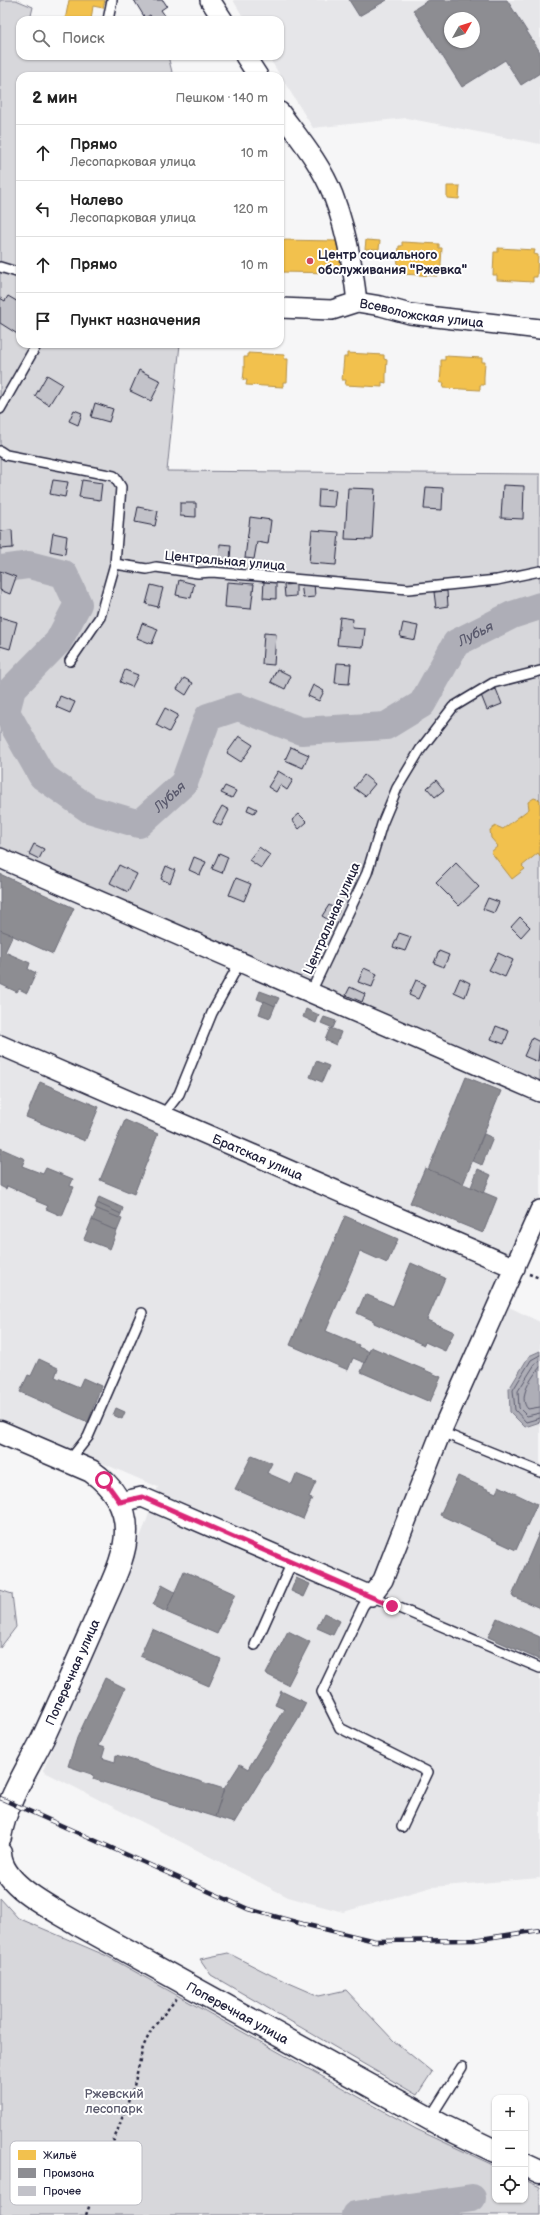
<!DOCTYPE html>
<html lang="ru">
<head>
<meta charset="utf-8">
<style>
	body { margin:0; font-family:"Balsamiq Sans",sans-serif; background:#f6f6f6; color:#222 }
	.controls { position:absolute; right:12px; bottom:12px; display:grid; overflow:hidden; border-radius:8px; box-shadow:0 1px 3px #0004 }
	.controls button { width:36px; height:36px; display:grid; place-items:center; padding:0; border:0; border-bottom:1px solid #e0e0e0; background:#fff; color:#222; font:20px sans-serif }
	.compass { position:absolute; left:444px; top:12px; width:36px; height:36px; border-radius:50%; background:#fff; box-shadow:0 1px 3px #0004; rotate:51deg }
	.stop { position:absolute; width:12px; height:12px; margin:-9px; border:3px solid #db2777; border-radius:50%; background:#fff }
	.stop.end { background:#db2777; border-color:#fff; box-shadow:0 1px 4px #0008 }
	.list { margin:0; padding:0; list-style:none }
	h2 { display:flex; justify-content:space-between; align-items:center; height:52px; margin:0; padding:0 16px; font-size:17px }
	h2 small { font-size:13px; font-weight:400; color:#767676 }
	.list li { display:grid; grid-template-columns:26px 1fr auto; gap:12px; align-items:center; box-sizing:border-box; height:56px; padding:0 16px; border-top:1px solid #e0e0e0 }
	.list b { display:block; font-size:15px; white-space:nowrap }
	.list p { margin:0; font-size:13px; white-space:nowrap; color:#767676 }
	.list em { font-size:13px; font-style:normal; color:#767676 }
	.icon { flex:none; width:22px; height:22px; fill:none; stroke:currentColor; stroke-width:2; stroke-linecap:round; stroke-linejoin:round }
	.map { position:relative; flex:none; width:540px; height:2215px; overflow:hidden }
	.search { position:absolute; background:#fff; box-shadow:0 1px 3px #0004; left:16px; top:16px; width:268px; height:44px; display:flex; align-items:center; gap:10px; box-sizing:border-box; padding:0 14px; border-radius:12px; color:#767676; font-size:15px }
	.panel { position:absolute; background:#fff; box-shadow:0 1px 3px #0004; left:16px; top:72px; width:268px; height:276px; border-radius:12px }
	.map>svg:first-child { display:block }
	.built { fill:#e6e6e9; fill-rule:evenodd }
	.green { fill:#d7d7db; stroke:#7c7c8b }
	.water { fill:#aeaeb7; stroke:#767685 }
	.homes { fill:#f2c14e; stroke:#b49148 }
	.industry { fill:#8d8d92; stroke:#6d6d78; fill-rule:evenodd }
	.lines { fill:none; stroke-linecap:round; stroke-linejoin:round }
	.shore { stroke:#5a5a6d; stroke-width:1 }
	.river { stroke:#aeaeb7; stroke-width:28 }
	.building { fill:#c2c2c9; stroke:#22223b }
	.lane-casing { stroke:#22223b; stroke-width:12 }
	.street-casing { stroke:#22223b; stroke-width:22 }
	.secondary-casing { stroke:#22223b; stroke-width:25 }
	.path { stroke:#22223b; stroke-width:2.5; stroke-dasharray:3 3; stroke-linecap:butt }
	.lane { stroke:#fff; stroke-width:9 }
	.street { stroke:#fff; stroke-width:19 }
	.secondary { stroke:#fff; stroke-width:22 }
	.rail-casing { stroke:#22223b; stroke-width:4.5 }
	.rail { stroke:#fff; stroke-width:3; stroke-dasharray:9; stroke-linecap:butt }
	.route { stroke:#db2777; stroke-width:5 }
	.poi-dot { fill:#d1495b; stroke:#fff; stroke-width:1.5 }
	.labels { text-anchor:middle; stroke-width:4; stroke-linejoin:round; paint-order:stroke }
	.poi-label { font-size:13px; font-weight:bold; fill:#22223b; stroke:#fff; text-anchor:start }
	.street-label { font-size:13px; fill:#22223b; stroke:#fff }
	.park-label { font-size:13px; fill:#58586b; stroke:#fff }
	.water-label { font-size:14px; font-style:italic; fill:#5a5a6d; stroke:#fff }
	.key { fill:#fff; stroke:#bdbdc4; stroke-width:1 }
	.key-label { font-size:11px; fill:#22223b }
</style>
</head>
<body>
<div class="map">
<svg width="540" height="2215" viewBox="0 0 540 2215">
	<rect width="100%" height="100%" fill="#f6f6f7"/>
	<filter id="ink" filterUnits="userSpaceOnUse"><feTurbulence type="fractalNoise" baseFrequency=".025" numOctaves="2"/><feDisplacementMap in="SourceGraphic" scale="8" xChannelSelector="R" yChannelSelector="G"/><feConvolveMatrix kernelMatrix="1 2 1 2 8 2 1 2 1" color-interpolation-filters="sRGB"/></filter>
	<g filter="url(#ink)">
		<!-- built -->
		<g class="built">
			<path d="M233,0H540V144L406,118L313,128L268,56H280V20H245ZM450,18H474V42H450Z"/>
			<polygon points="0,865 540,1102 540,1236 509,1307 540,1322 540,1878 432,1887 343,1912 288,1897 43,1771 145,1525 158,1487 0,1419"/>
		</g>
		<!-- green -->
		<g class="green">
			<polygon points="0,0 16,0 33,7 30,20 20,20 20,56 168,56 173,76 20,76 20,344 180,344 167,471 540,474 540,1081 0,850"/>
			<polygon points="0,1590 12,1594 16,1627 0,1648"/>
			<polygon points="0,1898 18,1918 107,1956 416,2129 495,2166 495,2200 525,2200 525,2180 540,2187 540,2215 0,2215"/>
			<polygon points="228,1953 273,1976 319,1996 346,1990 394,2041 432,2072 417,2095 211,1975 200,1959"/>
		</g>
		<!-- water -->
		<polygon class="water" points="540,1351 540,1422 525,1427 510,1412 509,1389 529,1356"/>
		<!-- homes -->
		<g class="homes">
			<polygon points="69,0 105,0 103,8 93,6 91,20 65,20"/>
			<polygon points="447,186 460,186 459,199 447,198"/>
			<polygon points="280,240 337,241 337,246 341,246 340,269 337,269 337,273 280,272"/>
			<polygon points="366,240 380,241 379,249 365,249"/>
			<polygon points="402,242 439,244 439,248 442,248 441,263 441,271 437,271 437,276 401,274 401,269 397,269 399,246 402,246"/>
			<polygon points="498,248 535,250 534,254 538,255 537,277 533,277 533,282 497,280 497,275 493,275 494,252 498,252"/>
			<polygon points="248,353 285,355 284,359 288,359 287,382 283,382 283,387 246,385 247,380 243,380 244,371 244,357 248,357"/>
			<polygon points="347,353 384,355 384,359 387,360 386,375 386,383 382,382 382,387 345,385 346,380 342,380 344,357 347,357"/>
			<polygon points="445,356 482,358 482,362 485,362 484,377 484,385 480,385 480,390 443,388 444,383 440,383 441,371 441,360 445,360"/>
			<polygon points="534,798 540,800 540,856 538,853 522,866 525,869 512,879 491,852 498,846 491,838 490,830 496,826 503,829 529,809 528,802"/>
		</g>
		<!-- industry -->
		<g class="industry">
			<polygon points="349,0 387,0 359,16"/>
			<path d="M429,0H507L540,52V73L521,85L505,60L462,87L413,10ZM450,18H474V42H450Z"/>
			<polygon points="0,874 74,908 53,954 0,930"/>
			<polygon points="0,930 13,935 5,952 30,963 28,969 36,973 27,993 19,989 17,992 0,984"/>
			<polygon points="260,991 279,998 275,1006 257,999"/>
			<polygon points="264,1001 275,1006 270,1018 259,1014"/>
			<polygon points="306,1009 319,1015 316,1023 303,1017"/>
			<polygon points="324,1017 336,1021 333,1028 321,1023"/>
			<polygon points="330,1028 341,1032 336,1045 325,1040"/>
			<polygon points="316,1061 329,1066 322,1082 310,1077"/>
			<polygon points="466,1077 501,1091 463,1184 428,1170"/>
			<polygon points="40,1082 99,1107 85,1141 26,1117"/>
			<polygon points="125,1120 158,1134 134,1194 100,1180"/>
			<polygon points="484,1134 493,1138 482,1165 473,1161"/>
			<polygon points="0,1148 25,1159 22,1166 43,1174 46,1168 73,1179 70,1186 74,1187 62,1216 46,1209 48,1206 36,1201 37,1199 7,1186 6,1189 0,1186"/>
			<polygon points="425,1168 497,1198 483,1233 410,1203"/>
			<polygon points="478,1169 491,1175 483,1193 471,1187"/>
			<polygon points="99,1197 123,1208 121,1214 97,1203"/>
			<polygon points="97,1203 121,1214 119,1218 95,1208"/>
			<polygon points="97,1209 122,1219 117,1231 92,1220"/>
			<polygon points="345,1216 398,1239 387,1263 360,1251 326,1331 359,1345 358,1347 370,1352 365,1363 353,1358 348,1370 290,1345"/>
			<polygon points="92,1220 117,1231 110,1249 84,1239"/>
			<polygon points="411,1263 445,1278 427,1320 454,1332 445,1351 425,1342 424,1345 374,1323 374,1321 357,1313 365,1294 393,1306"/>
			<polygon points="371,1347 441,1377 430,1402 361,1372"/>
			<polygon points="39,1359 58,1368 55,1377 79,1387 83,1378 101,1386 88,1422 20,1392 28,1375 31,1376"/>
			<polygon points="116,1408 125,1412 122,1419 113,1415"/>
			<polygon points="252,1455 272,1463 267,1473 292,1484 296,1474 316,1482 309,1497 312,1498 303,1519 235,1489"/>
			<polygon points="458,1476 496,1493 499,1486 537,1504 516,1550 440,1515"/>
			<polygon points="540,1531 540,1608 512,1596"/>
			<polygon points="184,1571 235,1594 217,1634 166,1612"/>
			<polygon points="296,1578 310,1584 304,1597 291,1591"/>
			<polygon points="162,1585 175,1592 166,1612 153,1605"/>
			<polygon points="324,1613 340,1621 333,1635 317,1628"/>
			<polygon points="497,1618 540,1637 540,1660 488,1637"/>
			<polygon points="152,1629 221,1659 209,1686 140,1656"/>
			<polygon points="288,1631 310,1642 288,1685 266,1674"/>
			<polygon points="105,1678 125,1688 98,1746 105,1748 102,1758 115,1762 116,1755 224,1789 215,1817 93,1779 94,1775 68,1766 77,1738"/>
			<polygon points="281,1691 306,1703 299,1717 234,1823 215,1817 224,1789 240,1764 248,1769 284,1709 275,1705"/>
		</g>
		<g class="lines">
			<!-- shore -->
			<g class="shore">
				<polyline points="540,1355 531,1360 513,1390 515,1410 526,1422 540,1418"/>
				<polyline points="540,1361 535,1364 518,1391 519,1408 527,1416 540,1413"/>
				<path d="M540,1367C532,1377 517,1397 528,1409L540,1407"/>
			</g>
			<!-- river -->
			<g class="river">
				<path id="s1" d="M0,569L29,565L64,574L78,604L58,642L12,689L6,712L42,776L89,809L139,824L184,783L208,717L238,707L301,731L386,726L422,704L456,643L512,615L540,606"/>
				<polyline points="355,2215 472,2198"/>
			</g>
		</g>
		<!-- building -->
		<g class="building">
			<polygon points="134,0 163,0 167,6 161,10 168,20 153,20 150,15 145,18"/>
			<polygon points="8,296 20,303 19,335 0,323 0,298 5,301"/>
			<polygon points="139,370 161,381 151,401 130,391"/>
			<polygon points="47,375 62,384 49,405 35,396"/>
			<polygon points="95,403 113,409 109,422 91,417"/>
			<polygon points="74,410 82,413 78,425 69,421"/>
			<polygon points="53,480 68,482 65,497 50,494"/>
			<polygon points="82,480 102,483 100,500 79,497"/>
			<polygon points="503,485 524,486 523,519 501,518"/>
			<polygon points="426,487 443,488 442,510 424,509"/>
			<polygon points="348,488 375,489 372,540 345,539"/>
			<polygon points="319,489 336,490 334,507 318,506"/>
			<polygon points="180,503 196,503 196,517 180,516"/>
			<polygon points="138,507 158,511 155,526 135,522"/>
			<polygon points="250,517 271,520 268,544 257,542 254,559 245,558"/>
			<polygon points="12,530 13,548 0,549 0,531"/>
			<polygon points="312,530 339,532 336,565 309,563"/>
			<polygon points="53,533 67,536 65,554 50,551"/>
			<polygon points="220,544 231,545 230,561 219,561"/>
			<polygon points="0,571 16,577 10,594 0,590"/>
			<polygon points="179,580 194,584 191,598 176,595"/>
			<polygon points="264,581 276,581 276,599 263,598"/>
			<polygon points="227,582 254,584 251,609 225,607"/>
			<polygon points="314,582 315,597 303,598 301,583"/>
			<polygon points="296,584 296,596 285,597 284,585"/>
			<polygon points="151,585 163,588 158,607 146,604"/>
			<polygon points="447,591 448,606 436,608 434,592"/>
			<polygon points="0,617 17,622 10,649 0,646"/>
			<polygon points="340,617 353,619 352,628 365,629 363,647 337,645"/>
			<polygon points="142,623 158,629 152,644 137,638"/>
			<polygon points="403,623 418,626 415,640 400,637"/>
			<polygon points="264,633 276,634 274,665 262,664"/>
			<polygon points="337,663 351,664 349,684 335,683"/>
			<polygon points="277,669 291,676 285,689 271,682"/>
			<polygon points="125,670 138,675 132,687 120,682"/>
			<polygon points="184,678 193,683 186,695 177,689"/>
			<polygon points="313,685 324,691 319,701 308,696"/>
			<polygon points="496,689 502,704 487,710 481,695"/>
			<polygon points="60,696 75,702 70,713 56,707"/>
			<polygon points="165,708 178,715 169,732 156,725"/>
			<polygon points="239,736 253,745 241,762 227,753"/>
			<polygon points="291,747 309,755 303,768 285,760"/>
			<polygon points="278,771 293,780 287,790 280,785 276,792 268,787"/>
			<polygon points="364,775 375,784 365,796 354,788"/>
			<polygon points="436,780 444,790 435,797 427,788"/>
			<polygon points="225,786 236,791 232,798 221,793"/>
			<polygon points="249,805 257,809 254,813 247,810"/>
			<polygon points="222,806 229,810 221,826 213,822"/>
			<polygon points="299,814 307,822 299,829 292,820"/>
			<polygon points="34,844 44,849 39,859 29,854"/>
			<polygon points="259,847 270,855 261,868 249,860"/>
			<polygon points="219,853 228,857 222,873 212,869"/>
			<polygon points="194,857 206,862 200,875 189,870"/>
			<polygon points="456,863 479,887 459,906 436,883"/>
			<polygon points="119,865 137,874 128,892 110,883"/>
			<polygon points="166,866 175,870 170,883 161,879"/>
			<polygon points="236,878 251,884 244,901 229,895"/>
			<polygon points="488,898 499,902 494,913 483,909"/>
			<polygon points="329,905 339,911 332,922 322,916"/>
			<polygon points="520,917 530,927 521,937 511,927"/>
			<polygon points="399,933 411,937 405,951 393,947"/>
			<polygon points="439,951 449,955 444,967 434,963"/>
			<polygon points="498,953 513,960 505,977 489,970"/>
			<polygon points="364,968 377,974 372,987 358,982"/>
			<polygon points="460,978 470,983 465,997 454,992"/>
			<polygon points="416,980 425,984 418,999 409,995"/>
			<polygon points="350,987 365,994 362,1002 346,995"/>
			<polygon points="496,1026 509,1031 504,1044 491,1039"/>
			<polygon points="532,1038 540,1042 538,1062 524,1056"/>
		</g>
		<g class="lines">
			<!-- lane casing -->
			<g class="lane-casing">
				<g id="lane">
					<polyline points="108,20 112,0"/>
					<polyline points="0,267 20,273"/>
					<polyline points="0,409 37,344"/>
					<polyline points="0,451 6,455 114,476 121,487 115,564 147,569 156,567 198,573 212,572 408,589 497,580 540,571"/>
					<polyline points="70,661 100,617 115,564"/>
					<polyline points="311,992 367,873 382,824 397,788 420,750 453,707 493,683 540,671"/>
					<polyline points="162,1116 179,1094 212,1013 240,962"/>
					<polyline points="441,1432 540,1472"/>
					<polyline points="69,1461 88,1437 142,1313"/>
					<polyline points="255,1645 292,1562"/>
					<polyline points="402,1827 428,1772 340,1728 322,1692 363,1606 371,1596 540,1668"/>
					<polyline points="430,2118 462,2067"/>
				</g>
			</g>
			<!-- street casing -->
			<g class="street-casing">
				<g id="street">
					<polyline points="210,0 223,20"/>
					<polyline points="245,56 258,76"/>
					<path d="M280,112C299,138 321,164 333,195C346,229 353,266 357,302"/>
					<path id="s2" d="M280,308L332,310L357,302L381,306L410,314L540,329"/>
					<polyline points="0,858 540,1092"/>
					<path id="s3" d="M0,1045L515,1268"/>
					<polyline points="120,1502 142,1497 371,1596 383,1580 441,1432 540,1210"/>
				</g>
			</g>
			<!-- secondary casing -->
			<g class="secondary-casing">
				<g id="secondary">
					<path d="M0,1432L91,1471C111,1485 126,1505 126,1531C126,1557 111,1584 101,1608C82,1651 63,1695 43,1738C27,1770 6,1801 0,1837"/>
					<path id="s4" d="M0,1853C1,1885 52,1908 76,1923L443,2126L495,2151"/>
					<polyline points="525,2165 540,2172"/>
				</g>
			</g>
			<!-- path -->
			<g class="path">
				<polyline points="529,1274 540,1278"/>
				<polyline points="86,2215 134,2086 143,2047 152,2029 177,1998"/>
			</g>
			<!-- lane -->
			<use href="#lane" class="lane"/>
			<!-- street -->
			<use href="#street" class="street"/>
			<!-- secondary -->
			<use href="#secondary" class="secondary"/>
			<!-- rail casing -->
			<g class="rail-casing">
				<polyline id="rail" points="0,1798 248,1909 303,1924 375,1941 474,1940 540,1930"/>
			</g>
			<!-- rail -->
			<use href="#rail" class="rail"/>
		</g>
	</g>
	<g class="lines" filter="url(#ink)">
		<!-- route -->
		<polyline class="route" points="104,1480 120,1502 142,1497 392,1606"/>
	</g>
	<!-- markers -->
	<circle class="poi-dot" cx="310" cy="261" r="4"/>
	<g class="labels">
		<!-- poi labels -->
		<g class="poi-label">
			<text x="318" y="259">Центр социального<tspan x="318" dy="15">обслуживания "Ржевка"</tspan></text>
		</g>
		<!-- street labels -->
		<g class="street-label">
			<text dy="5" stroke="none"><textPath href="#s2" startOffset="144">Всеволожская улица</textPath></text>
			<text transform="translate(225 560) rotate(5)" y="5">Центральная улица</text>
			<text transform="translate(331 918) rotate(-66)" y="5">Центральная улица</text>
			<text dy="5" stroke="none"><textPath href="#s3" startOffset="281">Братская улица</textPath></text>
			<text transform="translate(72 1672) rotate(-66)" y="5">Поперечная улица</text>
			<text dy="5" stroke="none"><textPath href="#s4" startOffset="292">Поперечная улица</textPath></text>
		</g>
		<!-- park labels -->
		<g class="park-label">
			<text x="114" y="2098">Ржевский<tspan x="114" dy="15">лесопарк</tspan></text>
		</g>
		<!-- water labels -->
		<g class="water-label">
			<text dy="5" stroke="none"><textPath href="#s1" startOffset="863">Лубья</textPath></text>
			<text dy="5" stroke="none"><textPath href="#s1" startOffset="455">Лубья</textPath></text>
		</g>
	</g>
	<!-- legend -->
	<rect x="10" y="2141" width="132" height="64" rx="6" class="key"/>
	<rect x="18" y="2150" width="18" height="10" fill="#f2c14e"/>
	<rect x="18" y="2168" width="18" height="10" fill="#8d8d92"/>
	<rect x="18" y="2186" width="18" height="10" fill="#c2c2c9"/>
	<g class="key-label">
		<text x="43" y="2159">Жильё</text>
		<text x="43" y="2177">Промзона</text>
		<text x="43" y="2195">Прочее</text>
	</g>
</svg>
<div class="controls">
<button>+</button>
<button>−</button>
<button><svg class="icon" aria-label="locate" viewBox="0 0 24 24"><circle cx="12" cy="12" r="6"/><path d="M12 2v4M12 18v4M2 12h4M18 12h4"/></svg></button>
</div>
<svg class="compass" viewBox="-18 -18 36 36"><path d="M0-13l5 13h-10z" fill="#e53935"/><path d="M0 13l5-13h-10z" fill="#767676"/></svg>
<div class="stop" style="left:104px;top:1480px"></div>
<div class="stop end" style="left:392px;top:1606px"></div>
<div class="search"><svg class="icon" aria-label="search" viewBox="0 0 24 24"><circle cx="10" cy="10" r="6"/><path d="M15 15l6 6"/></svg>Поиск</div>
<section class="panel">
<h2>2 мин<small>Пешком · 140 m</small></h2>
<ul class="list">
<li><svg class="icon" aria-label="ahead" viewBox="0 0 24 24"><path d="M12 20V5M6 11l6-6 6 6"/></svg><div><b>Прямо</b><p>Лесопарковая улица</p></div><em>10 m</em></li>
<li><svg class="icon" aria-label="left" viewBox="0 0 24 24"><path d="M17 20v-9H6M10 6l-5 5 5 5"/></svg><div><b>Налево</b><p>Лесопарковая улица</p></div><em>120 m</em></li>
<li><svg class="icon" aria-label="ahead" viewBox="0 0 24 24"><path d="M12 20V5M6 11l6-6 6 6"/></svg><div><b>Прямо</b></div><em>10 m</em></li>
<li><svg class="icon" aria-label="arrive" viewBox="0 0 24 24"><path d="M6 21V4h12l-3 4 3 4H6"/></svg><div><b>Пункт назначения</b></div></li>
</ul>
</section>
</div>
</body>
</html>
